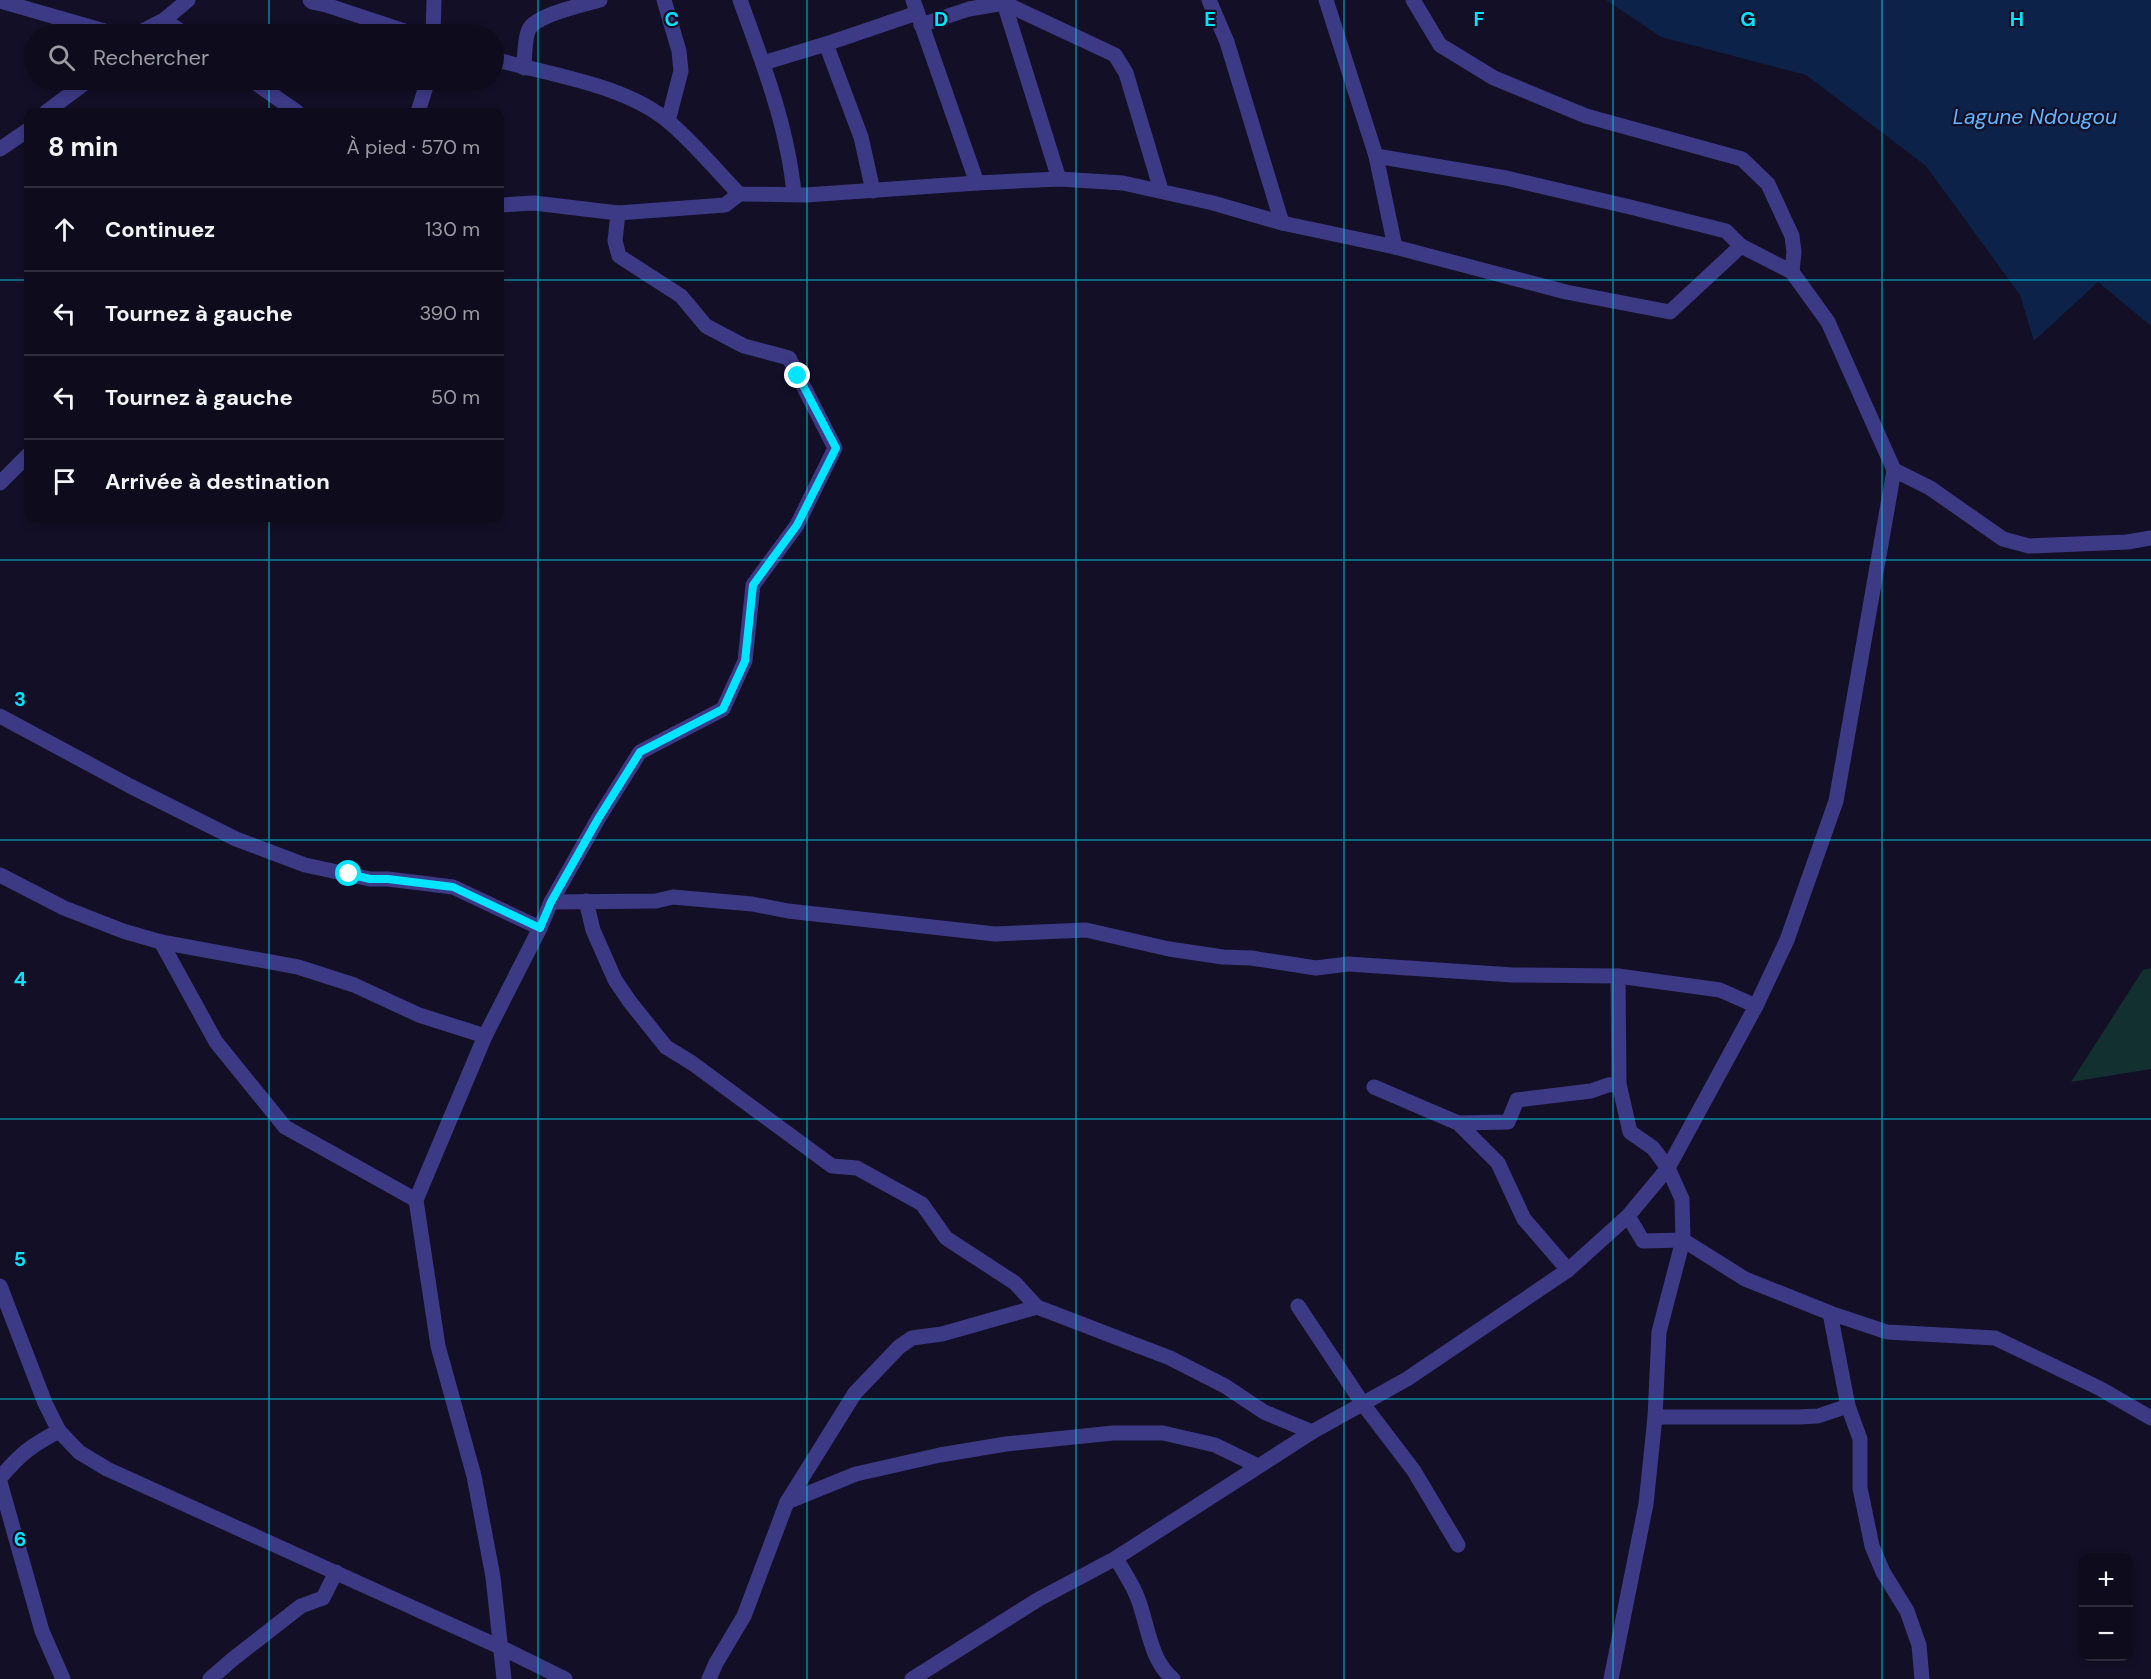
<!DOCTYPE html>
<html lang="fr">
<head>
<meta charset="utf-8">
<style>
	body { margin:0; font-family:"DM Sans",sans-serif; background:#1c1929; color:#f1f3f6 }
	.controls { position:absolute; right:18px; bottom:18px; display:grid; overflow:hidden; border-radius:12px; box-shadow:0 3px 9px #0003 }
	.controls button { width:54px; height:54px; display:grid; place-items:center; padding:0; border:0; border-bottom:2px solid #2e2b3b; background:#0e0b1c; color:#f1f3f6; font:30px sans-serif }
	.stop { position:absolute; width:18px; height:18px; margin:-14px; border:4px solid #00e5ff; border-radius:50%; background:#fff }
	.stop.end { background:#00e5ff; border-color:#fff; box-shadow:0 2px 6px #0008 }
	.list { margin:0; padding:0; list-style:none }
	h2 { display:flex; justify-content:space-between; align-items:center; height:78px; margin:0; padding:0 24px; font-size:26px }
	h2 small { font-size:20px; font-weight:400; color:#9b9ba3 }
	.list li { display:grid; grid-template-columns:39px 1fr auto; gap:18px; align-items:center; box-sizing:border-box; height:84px; padding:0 24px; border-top:2px solid #2e2b3b }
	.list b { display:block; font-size:22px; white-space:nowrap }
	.list em { font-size:20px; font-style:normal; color:#9b9ba3 }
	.icon { flex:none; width:33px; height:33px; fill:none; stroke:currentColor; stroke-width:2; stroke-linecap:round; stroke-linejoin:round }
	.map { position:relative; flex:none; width:2151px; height:1679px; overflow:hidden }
	.search { position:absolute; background:#0e0b1c; box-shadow:0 3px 9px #0003; left:24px; top:24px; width:480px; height:66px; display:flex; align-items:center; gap:15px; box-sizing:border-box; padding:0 21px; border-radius:33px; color:#9b9ba3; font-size:22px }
	.panel { position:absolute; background:#0e0b1c; box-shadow:0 3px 9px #0003; left:24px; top:108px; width:480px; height:414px; border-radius:12px }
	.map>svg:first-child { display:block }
	.green { fill:#12302f }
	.water { fill:#0c2248 }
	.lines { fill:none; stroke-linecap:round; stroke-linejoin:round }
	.minor { stroke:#3d3a85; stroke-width:15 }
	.route { stroke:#00e5ff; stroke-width:8 }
	.grid { fill:none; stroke:#00e5ff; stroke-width:1.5; stroke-opacity:0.55 }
	.labels { text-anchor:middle; stroke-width:4.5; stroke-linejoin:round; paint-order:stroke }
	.water-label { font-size:21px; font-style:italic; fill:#62b6ff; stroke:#130f26 }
	.grid-label { font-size:20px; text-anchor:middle; font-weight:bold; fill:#00e5ff; stroke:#130f26; stroke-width:4.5; stroke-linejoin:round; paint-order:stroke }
</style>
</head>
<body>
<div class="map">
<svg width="2151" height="1679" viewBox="0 0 2151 1679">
	<rect width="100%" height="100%" fill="#130f26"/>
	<!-- green -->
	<polygon class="green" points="2151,968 2151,1069 2071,1082 2143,970"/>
	<!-- water -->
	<polygon class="water" points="1606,0 2151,0 2151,326 2098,282 2034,341 2020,295 1926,166 1806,75 1661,37"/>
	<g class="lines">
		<!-- minor -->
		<g class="minor">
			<polyline points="310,0 312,2 326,5 414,34"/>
			<polyline points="664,0 679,51 681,71 668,121"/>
			<path d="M740,0C763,63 788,128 794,194"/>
			<polyline points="913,0 977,183"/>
			<polyline points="1209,0 1227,42 1282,223"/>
			<polyline points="1326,0 1376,156 1506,178 1630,207 1726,231 1741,246"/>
			<polyline points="1413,0 1440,45 1494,78 1586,116 1742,159 1768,184 1792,236 1794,252 1792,272"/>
			<polyline points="0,1 115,34"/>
			<polyline points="1004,3 1115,55 1126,73 1161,190"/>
			<polyline points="164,20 185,34"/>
			<polyline points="921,25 969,9 1004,3 1059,179"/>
			<polyline points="137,34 164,20 188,0"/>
			<polyline points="433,34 434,0"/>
			<polyline points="826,44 861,137 873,191"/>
			<path d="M494,59C549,75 624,84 669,122C693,142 717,171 739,194L806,195L977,183L1059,179L1123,183L1213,203L1282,223L1395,247L1566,292L1670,312L1741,246L1792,272L1828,322L1894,470L1836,801L1787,940L1756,1006L1668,1168L1628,1216L1568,1270L1407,1379L1312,1432L1116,1558L1039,1599L912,1679"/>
			<polyline points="763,63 826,44 917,13"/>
			<path d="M524,68C525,56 524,40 529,29C538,14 583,5 600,0"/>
			<polyline points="251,80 297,112"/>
			<polyline points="46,112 89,80"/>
			<polyline points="418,112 428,80"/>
			<polyline points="0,149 28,130"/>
			<polyline points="1376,156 1395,247"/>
			<polyline points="500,205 534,203 618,213 725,205 739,194"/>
			<polyline points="1894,470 1930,488 2003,539 2029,546 2127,542 2151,538"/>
			<polyline points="0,483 28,455"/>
			<polyline points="0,716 130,786 236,839 305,865 370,879 388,879 453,887 540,928"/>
			<polyline points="0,875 64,908 123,931 161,942 298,967 354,985 419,1015 485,1036"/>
			<polyline points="586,901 593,930 615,980 630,1002 666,1047 692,1063 832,1166 857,1168 922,1204 946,1238 1015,1283 1037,1307"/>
			<polyline points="551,902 656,901 673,897 752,904 788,911 995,934 1086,930 1169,949 1223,957 1251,958 1316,968 1348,964 1513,975 1618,976 1720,990 1756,1006"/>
			<polyline points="161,942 216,1042 285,1127 416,1200"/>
			<polyline points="1374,1087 1458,1123 1498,1163 1524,1219 1568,1270"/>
			<polyline points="1458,1123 1508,1122 1517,1100 1591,1091 1608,1085 1619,1084"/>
			<polyline points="1628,1216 1643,1241 1683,1240 1745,1279 1830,1313 1887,1332 1995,1338 2099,1388 2151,1418"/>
			<polyline points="0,1286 45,1403 59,1431 79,1452 107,1469 502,1648 565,1679"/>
			<polyline points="1298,1306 1363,1404 1414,1471 1458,1545"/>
			<polyline points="1830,1313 1848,1406 1860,1439 1860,1488 1872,1546 1883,1572 1907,1611 1919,1645 1922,1679"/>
			<polyline points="1655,1417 1798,1417 1818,1416 1848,1406"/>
			<path d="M0,1478C20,1454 32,1445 59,1431"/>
			<polyline points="0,1482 42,1631 63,1679"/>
			<polyline points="787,1502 856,1474 940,1455 1006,1444 1113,1433 1163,1433 1215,1445 1258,1466"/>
			<path d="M1116,1558C1123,1571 1133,1585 1138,1599C1148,1625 1150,1660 1173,1679"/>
			<polyline points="210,1679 233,1659 301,1606 323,1598 336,1572"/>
			<polyline points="504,1679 493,1577 474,1476 438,1346 416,1200 485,1036 540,928 551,902 598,819 640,752 723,709 745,661 753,585 797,525 835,448 789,358 744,346 706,326 681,296 619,256 615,241 618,213"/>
			<polyline points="709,1679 716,1663 744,1616 787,1502 855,1393 899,1347 912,1338 942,1334 1037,1307 1170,1358 1225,1386 1264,1412 1312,1432"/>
			<polyline points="1611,1679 1646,1504 1655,1417 1659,1332 1683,1240 1682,1199 1668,1168 1653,1148 1630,1132 1619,1084 1618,976"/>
		</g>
	</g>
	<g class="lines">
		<!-- route -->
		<polyline class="route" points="349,874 370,879 388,879 453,887 540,928 551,902 598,819 640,752 723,709 745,661 753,585 797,525 836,448 798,376"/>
	</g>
	<!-- grid -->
	<path class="grid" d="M269,0V34M538,0V1679M807,0V1679M1076,0V1679M1344,0V1679M1613,0V1679M1882,0V1679M269,80V112M0,280H28M500,280H2151M269,518V1679M0,560H2151M0,840H2151M0,1119H2151M0,1399H2151"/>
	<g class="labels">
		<!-- water labels -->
		<g class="water-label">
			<text x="2035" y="124">Lagune Ndougou</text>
		</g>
	</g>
	<g class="grid-label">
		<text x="672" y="26">C</text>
		<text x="941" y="26">D</text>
		<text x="1210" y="26">E</text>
		<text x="1479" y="26">F</text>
		<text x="1748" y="26">G</text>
		<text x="2017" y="26">H</text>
		<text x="20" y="706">3</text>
		<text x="20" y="986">4</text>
		<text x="20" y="1266">5</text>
		<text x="20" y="1546">6</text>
	</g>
</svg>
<div class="controls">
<button>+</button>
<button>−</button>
</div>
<div class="stop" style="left:349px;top:874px"></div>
<div class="stop end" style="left:798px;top:376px"></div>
<div class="search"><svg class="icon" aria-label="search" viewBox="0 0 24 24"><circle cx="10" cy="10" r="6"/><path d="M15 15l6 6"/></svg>Rechercher</div>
<section class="panel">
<h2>8 min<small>À pied · 570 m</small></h2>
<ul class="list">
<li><svg class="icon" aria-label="ahead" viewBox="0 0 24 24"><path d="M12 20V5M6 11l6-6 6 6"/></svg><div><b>Continuez</b></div><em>130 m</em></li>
<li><svg class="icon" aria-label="left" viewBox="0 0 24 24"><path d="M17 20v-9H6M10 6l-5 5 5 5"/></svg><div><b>Tournez à gauche</b></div><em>390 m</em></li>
<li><svg class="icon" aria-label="left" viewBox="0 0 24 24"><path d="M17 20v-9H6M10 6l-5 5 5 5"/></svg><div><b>Tournez à gauche</b></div><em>50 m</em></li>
<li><svg class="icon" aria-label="arrive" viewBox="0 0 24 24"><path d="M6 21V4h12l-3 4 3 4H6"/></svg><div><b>Arrivée à destination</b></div></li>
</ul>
</section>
</div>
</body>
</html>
